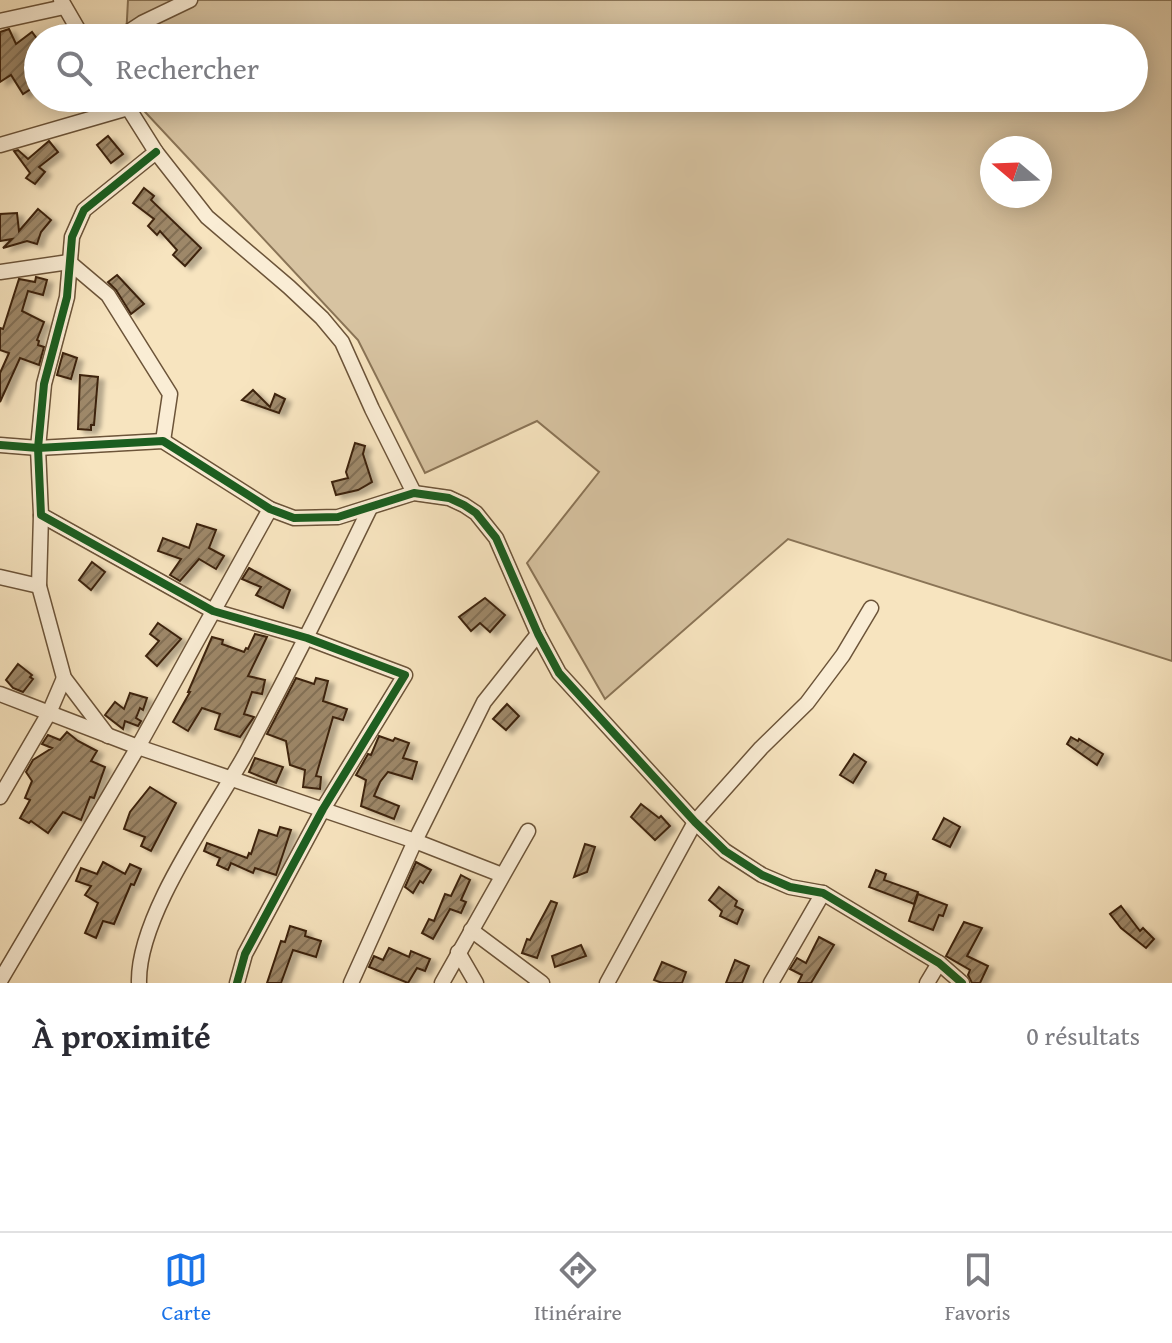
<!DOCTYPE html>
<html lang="fr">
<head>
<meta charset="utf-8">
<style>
	body { margin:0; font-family:"Gentium Book Plus",serif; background:#f2f2f3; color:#2b2b33 }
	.compass { position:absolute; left:980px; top:136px; width:72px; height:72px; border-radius:50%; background:#fff; box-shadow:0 4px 20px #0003; rotate:289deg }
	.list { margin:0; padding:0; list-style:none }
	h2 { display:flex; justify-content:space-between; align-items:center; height:104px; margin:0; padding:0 32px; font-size:34px }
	h2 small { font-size:26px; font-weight:400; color:#7c7c81 }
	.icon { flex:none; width:44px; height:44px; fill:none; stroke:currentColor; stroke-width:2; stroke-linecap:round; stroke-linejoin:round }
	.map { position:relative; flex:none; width:1172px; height:983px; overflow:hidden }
	.search { position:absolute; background:#fff; box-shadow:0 4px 20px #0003; left:24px; right:24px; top:24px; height:88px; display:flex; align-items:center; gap:20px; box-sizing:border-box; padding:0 28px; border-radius:44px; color:#7c7c81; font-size:30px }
	.sheet { height:248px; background:#fff }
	nav { display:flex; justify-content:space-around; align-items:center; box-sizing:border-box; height:112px; border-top:2px solid #e1e1e2; background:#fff; font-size:22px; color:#7c7c81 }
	nav a { display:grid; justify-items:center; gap:4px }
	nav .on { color:#1a73e8 }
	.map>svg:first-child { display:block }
	.grass { fill:#d7c3a1; stroke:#8a7456; stroke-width:2; fill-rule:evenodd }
	.building { fill:url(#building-hatch); stroke:#3d240c; stroke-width:2; filter:url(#shadow) }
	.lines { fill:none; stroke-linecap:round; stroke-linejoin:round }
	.minor-casing { stroke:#6c5439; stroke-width:17 }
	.minor { stroke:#faedd5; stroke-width:14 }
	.cycleway-casing { stroke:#faedd5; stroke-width:13 }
	.cycleway { stroke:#1b5e20; stroke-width:8 }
</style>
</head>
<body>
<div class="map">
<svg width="1172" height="983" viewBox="0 0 1172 983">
	<defs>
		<pattern id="building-hatch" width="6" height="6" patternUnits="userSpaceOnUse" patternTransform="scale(2)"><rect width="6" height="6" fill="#9e8869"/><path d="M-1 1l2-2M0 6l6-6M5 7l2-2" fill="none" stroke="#826f55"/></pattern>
		<filter id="shadow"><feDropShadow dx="6" dy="3.5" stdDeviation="2" flood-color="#0004"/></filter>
	</defs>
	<rect width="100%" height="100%" fill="#f7e4bf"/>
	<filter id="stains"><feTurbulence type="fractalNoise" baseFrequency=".0025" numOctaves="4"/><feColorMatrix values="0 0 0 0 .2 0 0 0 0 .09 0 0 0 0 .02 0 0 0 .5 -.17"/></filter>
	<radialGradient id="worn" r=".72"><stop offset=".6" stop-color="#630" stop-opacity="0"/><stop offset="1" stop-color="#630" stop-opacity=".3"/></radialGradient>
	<!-- grass -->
	<path class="grass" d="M128,0H1172V661L788,539L605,699L527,563L599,472L537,421L425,473L358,340L132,98H1134V38H126ZM992,148H1040V196H992Z"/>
	<!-- building -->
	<g class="building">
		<polygon points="9,29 16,44 32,32 38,40 38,57 25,65 37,85 23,94 11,75 0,82 0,32"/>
		<polygon points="108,136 123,154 111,163 97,145"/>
		<polygon points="49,141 58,152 39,167 45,172 35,184 26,178 30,173 14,151 18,150 28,159"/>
		<polygon points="144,188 154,196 151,200 201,248 185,266 173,255 177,250 160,231 157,235 148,226 154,219 133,203"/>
		<polygon points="38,209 51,220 41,232 37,244 27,241 3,248 12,239 0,241 0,214 17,213 19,231"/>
		<polygon points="117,275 144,304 131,314 116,290 108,282"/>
		<polygon points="36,277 47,280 43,295 28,291 22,311 44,322 37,340 39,341 38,345 44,347 39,365 20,358 0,402 0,373 9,353 0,350 0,328 3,329 19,279 35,282"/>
		<polygon points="63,353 77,358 71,379 57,375"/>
		<polygon points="80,375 98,377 94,425 91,425 91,430 78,429"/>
		<polygon points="253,390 270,407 275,394 285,399 279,413 242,400"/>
		<polygon points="355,443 365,446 363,454 372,482 358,490 336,495 332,482 348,478 346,472"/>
		<polygon points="197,524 216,530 209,548 224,556 216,569 199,559 180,581 170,575 181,559 158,551 163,538 189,548"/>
		<polygon points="92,562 105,572 91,590 79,580"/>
		<polygon points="249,568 290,590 283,608 256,595 261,587 242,579"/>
		<polygon points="485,598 505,615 490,632 480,623 471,631 459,617"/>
		<polygon points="158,623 181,639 157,666 146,656 159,641 150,634"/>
		<polygon points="255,634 267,637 248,676 265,680 262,694 252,692 244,714 254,717 240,737 215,729 220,714 202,708 188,731 173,722 190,692 188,692 212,637 223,640 222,644 244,652 246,648 248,649"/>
		<polygon points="18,664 32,675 30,677 33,679 23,692 13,688 6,680"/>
		<polygon points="296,678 314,684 316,678 328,681 323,701 347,709 343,720 333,717 316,776 321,777 320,789 303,787 305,770 290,765 286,741 267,734"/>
		<polygon points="130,693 147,698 143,710 140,708 136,718 141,721 138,726 125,721 123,729 105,715 115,702 124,709"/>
		<polygon points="507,704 519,716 506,730 493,719"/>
		<polygon points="67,732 78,741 97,751 91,761 105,767 94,798 90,797 81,820 63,812 48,833 31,821 29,823 20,818 30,800 25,798 32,781 26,772 33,760 52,748 42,744 48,735 60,740"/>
		<polygon points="379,736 393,741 395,738 409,743 403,758 417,762 412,779 388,772 380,782 374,796 399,806 394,819 361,806 366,780 356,775 368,754 371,755"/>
		<polygon points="1071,737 1078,741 1079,739 1103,754 1097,765 1067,744"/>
		<polygon points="854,754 866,762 853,783 840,775"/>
		<polygon points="255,758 283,767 276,783 249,772"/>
		<polygon points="150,787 176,803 151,851 141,846 145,837 124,829 130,812"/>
		<polygon points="641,804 659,818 661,816 670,826 655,840 631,817"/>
		<polygon points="944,818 960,827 950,847 933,839"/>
		<polygon points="280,827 291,830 276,875 255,868 253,873 231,863 228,870 217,865 220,858 204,851 207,843 247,858 249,853 251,854 259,830 277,836"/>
		<polygon points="585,844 595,847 587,872 574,877"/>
		<polygon points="103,862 125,874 130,864 141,869 134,885 131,884 114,924 103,921 96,938 85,933 98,903 85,895 91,886 76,881 81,868 97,874"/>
		<polygon points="416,862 431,870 423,883 420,881 413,893 405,887"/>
		<polygon points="876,870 886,874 884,880 918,892 914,904 869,887"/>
		<polygon points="461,875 470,880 461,900 466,902 461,913 450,909 433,939 422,933 429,919 434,921 445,894 451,896"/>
		<polygon points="719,887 737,901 735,906 743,910 737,924 720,916 722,911 709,900"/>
		<polygon points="918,894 947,905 943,916 939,915 933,930 909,921"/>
		<polygon points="551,901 557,903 537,958 522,953 527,939 530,940"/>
		<polygon points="1121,906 1140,931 1143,928 1154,939 1146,948 1121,928 1110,914"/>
		<polygon points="964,922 982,928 967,956 988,966 980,983 972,983 968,975 970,970 946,956"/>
		<polygon points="290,926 306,931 305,936 321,941 316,957 293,950 281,983 267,983 281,941 285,942"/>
		<polygon points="819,937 834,945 811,983 798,983 802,975 790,969 797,958 806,963"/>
		<polygon points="581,945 586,956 555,967 552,956"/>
		<polygon points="389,948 409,957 411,951 430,959 425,971 417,968 408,983 369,967 374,956 383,960"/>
		<polygon points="735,960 749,966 742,983 726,983"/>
		<polygon points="662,962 686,972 682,983 662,983 654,980"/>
	</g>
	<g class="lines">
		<!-- minor casing -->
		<g class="minor-casing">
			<g id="minor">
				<polyline points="61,0 83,38"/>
				<polyline points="0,21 64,7"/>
				<polyline points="119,38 142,23 190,0"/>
				<polyline points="122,98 156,152 207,217 289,287 322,318 342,342 372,409 414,493"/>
				<polyline points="0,145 128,108"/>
				<polyline points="156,152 84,210 72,237 67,297 44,384 38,448 41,515 213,611 307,638 405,675 323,809 245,954 237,983"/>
				<polyline points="0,272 69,262 108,295 170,394 163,441"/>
				<polyline points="0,445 38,448 163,441 270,509 294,518 338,517 414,493 449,498 464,505 476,513 496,538 538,634 559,673 695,822 725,851 762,875 790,887 823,893 939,963 962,983"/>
				<polyline points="41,515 39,586 64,678 108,736"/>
				<polyline points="0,577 39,586"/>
				<polyline points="0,694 138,747 415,841 502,875"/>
				<polyline points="0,797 49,713 64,678"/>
				<polyline points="471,930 542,983"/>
				<polyline points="458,952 476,983"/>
				<polyline points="0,981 138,747 270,509"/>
				<path d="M139,983C137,916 213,813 246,753C289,672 330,591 370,508"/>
				<polyline points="351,983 415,841 484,702 538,634"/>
				<polyline points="442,983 528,831"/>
				<polyline points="607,983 695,822 761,748 807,703 843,655 871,608"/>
				<polyline points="771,983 823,893"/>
				<polyline points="927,983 939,963"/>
			</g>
		</g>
		<!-- minor -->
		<use href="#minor" class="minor"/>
		<!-- cycleway casing -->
		<g class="cycleway-casing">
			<g id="cycleway">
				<polyline points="156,152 84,210 72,237 67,297 44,384 38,448 41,515 213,611 307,638 405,675 323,809 245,954 237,983"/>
				<polyline points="0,445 38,448 163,441 270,509 294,518 338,517 414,493 449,498 464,505 476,513 496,538 538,634 559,673 695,822 725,851 762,875 790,887 823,893 939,963 962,983"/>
			</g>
		</g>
		<!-- cycleway -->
		<use href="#cycleway" class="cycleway"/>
	</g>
	<rect width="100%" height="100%" filter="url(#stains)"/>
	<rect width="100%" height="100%" fill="url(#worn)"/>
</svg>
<svg class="compass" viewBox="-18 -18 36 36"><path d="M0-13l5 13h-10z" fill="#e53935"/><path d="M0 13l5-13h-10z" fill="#7c7c81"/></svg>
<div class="search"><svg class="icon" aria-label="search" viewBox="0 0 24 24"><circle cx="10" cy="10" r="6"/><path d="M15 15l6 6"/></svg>Rechercher</div>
</div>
<section class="sheet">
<h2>À proximité<small>0 résultats</small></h2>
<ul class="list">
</ul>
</section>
<nav>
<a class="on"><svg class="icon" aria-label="map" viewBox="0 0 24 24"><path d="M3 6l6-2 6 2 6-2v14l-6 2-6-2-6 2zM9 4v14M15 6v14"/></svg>Carte</a>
<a><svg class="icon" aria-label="directions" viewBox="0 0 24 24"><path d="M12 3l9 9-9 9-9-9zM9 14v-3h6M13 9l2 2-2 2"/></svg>Itinéraire</a>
<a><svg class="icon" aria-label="saved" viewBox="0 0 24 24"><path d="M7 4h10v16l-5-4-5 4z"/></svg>Favoris</a>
</nav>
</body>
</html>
